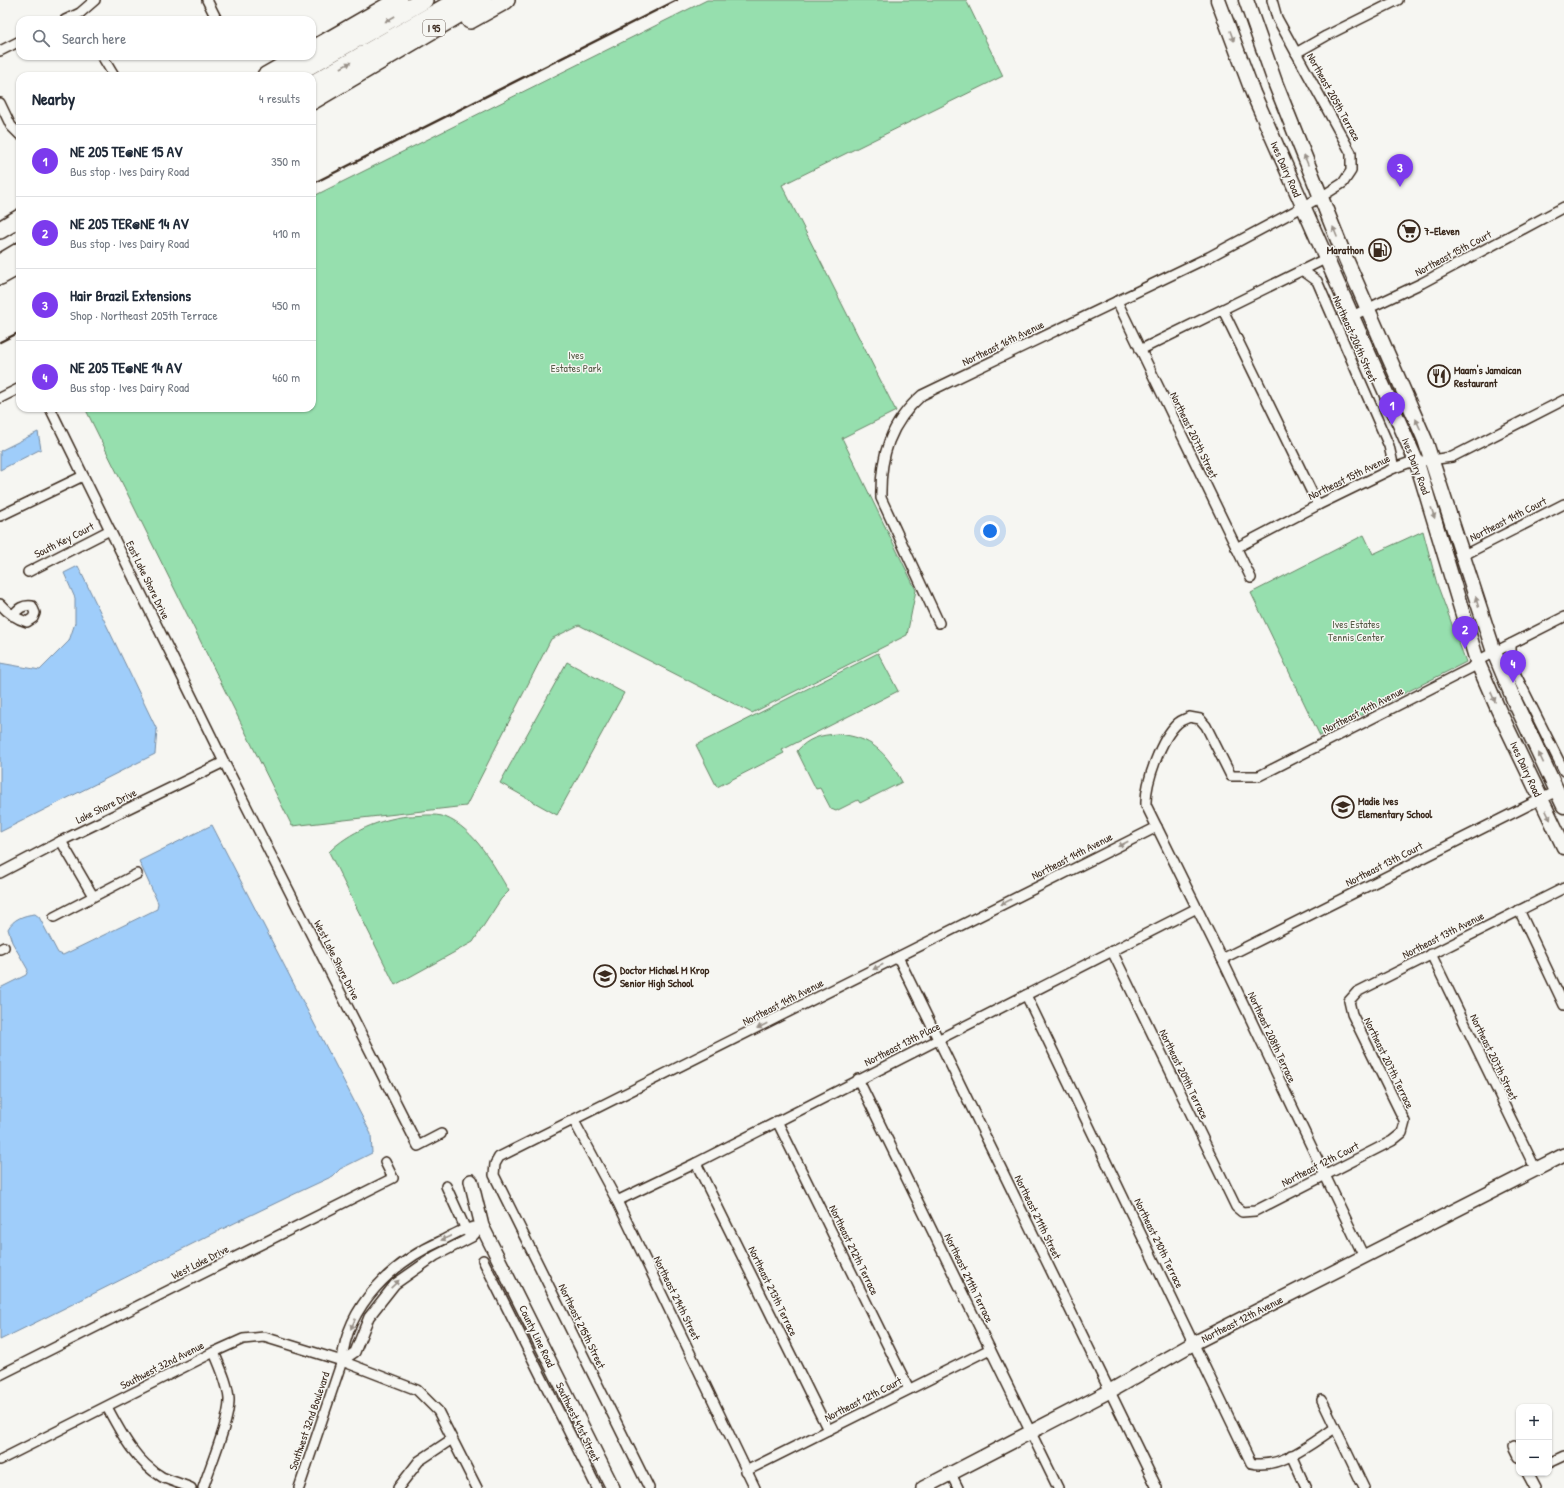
<!DOCTYPE html>
<html lang="en">
<head>
<meta charset="utf-8">
<style>
	body { margin:0; font-family:"Patrick Hand",sans-serif; background:#f2f2f3; color:#1f2937 }
	.controls { position:absolute; right:12px; bottom:12px; display:grid; overflow:hidden; border-radius:8px; box-shadow:0 1px 3px #0004 }
	.controls button { width:36px; height:36px; display:grid; place-items:center; padding:0; border:0; border-bottom:1px solid #e0e1e3; background:#fff; color:#1f2937; font:20px sans-serif }
	.you { position:absolute; left:990px; top:531px; width:14px; height:14px; margin:-10px; border:3px solid #fff; border-radius:50%; background:#1a73e8; box-shadow:0 0 0 6px #1a73e833 }
	.badge { display:grid; place-items:center; width:26px; height:26px; border-radius:50%; background:#7c3aed; color:#fff; font-size:13px; font-weight:700 }
	.pin { position:absolute; translate:-50% -33px; filter:drop-shadow(0 1px 2px #0008) }
	.pin::after { content:''; position:absolute; top:21px; width:14px; height:12px; background:inherit; clip-path:polygon(0 0,100% 0,50% 100%) }
	.list { margin:0; padding:0; list-style:none }
	h2 { display:flex; justify-content:space-between; align-items:center; height:52px; margin:0; padding:0 16px; font-size:17px }
	h2 small { font-size:13px; font-weight:400; color:#747a83 }
	.list li { display:grid; grid-template-columns:26px 1fr auto; gap:12px; align-items:center; box-sizing:border-box; height:72px; padding:0 16px; border-top:1px solid #e0e1e3 }
	.list b { display:block; font-size:15px; white-space:nowrap }
	.list p { margin:0; font-size:13px; white-space:nowrap; color:#747a83 }
	.list em { font-size:13px; font-style:normal; color:#747a83 }
	.icon { flex:none; width:22px; height:22px; fill:none; stroke:currentColor; stroke-width:2; stroke-linecap:round; stroke-linejoin:round }
	.map { position:relative; flex:none; width:1564px; height:1488px; overflow:hidden }
	.search { position:absolute; background:#fff; box-shadow:0 1px 3px #0004; left:16px; top:16px; width:300px; height:44px; display:flex; align-items:center; gap:10px; box-sizing:border-box; padding:0 14px; border-radius:12px; color:#747a83; font-size:15px }
	.panel { position:absolute; background:#fff; box-shadow:0 1px 3px #0004; left:16px; top:72px; width:300px; height:340px; border-radius:12px }
	.map>svg:first-child { display:block }
	.green { fill:#96dfae; stroke:#688466 }
	.water { fill:#9fcdfa; stroke:#778ca2 }
	.lines { fill:none; stroke-linecap:round; stroke-linejoin:round }
	.street-casing { stroke:#3b2a1e; stroke-width:12 }
	.secondary-casing { stroke:#3b2a1e; stroke-width:16 }
	.primary-casing { stroke:#3b2a1e; stroke-width:17 }
	.highway-casing { stroke:#3b2a1e; stroke-width:20 }
	.street { stroke:#f6f6f2; stroke-width:9 }
	.secondary { stroke:#f6f6f2; stroke-width:13 }
	.primary { stroke:#f6f6f2; stroke-width:14 }
	.highway { stroke:#f6f6f2; stroke-width:17 }
	.rail { stroke:#3b2a1e; stroke-width:2.5 }
	.oneway { fill:#989088 }
	.labels { text-anchor:middle; stroke-width:3; stroke-linejoin:round; paint-order:stroke }
	.shield { fill:#f6f6f2; stroke:#73675e; stroke-width:1 }
	.shield-label { font-size:10px; font-weight:bold; fill:#3b2a1e }
	.street-label { font-size:11px; fill:#3b2a1e; stroke:#f6f6f2 }
	.poi-label { font-size:11px; font-weight:bold; fill:#3b2a1e; stroke:#f6f6f2; text-anchor:start }
	.park-label { font-size:11px; fill:#525742; stroke:#f6f6f2 }
</style>
</head>
<body>
<div class="map">
<svg width="1564" height="1488" viewBox="0 0 1564 1488">
	<rect width="100%" height="100%" fill="#f6f6f2"/>
	<filter id="ink" filterUnits="userSpaceOnUse"><feTurbulence type="fractalNoise" baseFrequency=".025" numOctaves="2"/><feDisplacementMap in="SourceGraphic" scale="8" xChannelSelector="R" yChannelSelector="G"/><feConvolveMatrix kernelMatrix="1 2 1 2 8 2 1 2 1" color-interpolation-filters="sRGB"/></filter>
	<g filter="url(#ink)">
		<!-- green -->
		<g class="green">
			<polygon points="707,0 966,0 1003,76 782,185 896,411 842,438 916,590 907,635 752,713 579,625 551,639 466,806 292,826 85,408 312,408 312,197"/>
			<polygon points="1423,531 1437,584 1466,662 1320,736 1251,593 1364,535 1373,554"/>
			<polygon points="878,653 898,691 782,750 784,753 717,787 696,745"/>
			<polygon points="567,662 624,693 557,815 500,783"/>
			<path d="M837,734C872,737 886,752 902,782L860,803L858,800L836,811L831,809L820,788L816,789L797,751C808,738 820,735 837,734Z"/>
			<path d="M408,816C419,816 435,813 445,817C475,829 494,866 509,891L501,899L473,942L395,985L329,852C349,832 380,819 408,816Z"/>
		</g>
		<!-- water -->
		<g class="water">
			<polygon points="38,432 41,449 0,470 0,451"/>
			<polygon points="78,566 157,730 155,754 0,832 0,663 40,670 69,641 75,623 75,598 64,573"/>
			<path d="M212,825L371,1134L372,1153L340,1169L333,1176C220,1228 111,1286 0,1340V988L26,975L28,970L12,942L8,929C13,919 24,915 35,914L39,917L58,953L63,955L157,909L158,903L139,861Z"/>
		</g>
		<g class="lines">
			<!-- street casing -->
			<g class="street-casing">
				<g id="street">
					<polyline points="207,0 217,20"/>
					<polyline points="65,20 80,13 95,0"/>
					<polyline points="0,51 20,41"/>
					<polyline points="1296,53 1326,36 1398,0"/>
					<polyline points="102,56 114,76"/>
					<polyline points="0,103 11,126 20,135"/>
					<polyline points="1302,270 1317,281 1389,446 1394,468"/>
					<polyline points="1117,301 1251,578"/>
					<polyline points="1223,310 1318,505"/>
					<polyline points="1352,316 1422,283 1564,207"/>
					<polyline points="1140,350 1325,259"/>
					<polyline points="0,398 20,388"/>
					<polyline points="50,408 224,762 418,1146 441,1134"/>
					<polyline points="0,516 83,476"/>
					<polyline points="1236,548 1318,505 1394,468 1408,463 1452,457 1564,400"/>
					<polyline points="1464,555 1564,504"/>
					<polyline points="28,572 110,530"/>
					<path d="M0,604C7,612 17,619 27,622L33,618L35,613L32,606C23,605 18,608 13,616"/>
					<path d="M939,623L881,498C880,456 890,423 922,395L1209,257L1321,197L1343,183L1351,171V153L1277,18L1272,0"/>
					<polyline points="1511,644 1511,659 1515,673 1564,771"/>
					<polyline points="61,841 93,896"/>
					<polyline points="0,873 61,841 224,762"/>
					<polyline points="1519,910 1564,1005"/>
					<polyline points="54,917 137,874"/>
					<polyline points="0,949 4,947"/>
					<polyline points="1112,951 1236,1207 1242,1212 1255,1211 1392,1141 1402,1133 1405,1122 1352,1014 1349,1001 1357,992 1564,888"/>
					<polyline points="1431,954 1536,1170"/>
					<polyline points="898,957 1157,1488"/>
					<polyline points="1222,959 1557,791"/>
					<path d="M1026,995L1251,1463C1280,1470 1312,1443 1335,1428"/>
					<polyline points="858,1079 1058,1488"/>
					<polyline points="574,1121 617,1201 755,1488"/>
					<polyline points="777,1121 909,1389"/>
					<polyline points="696,1163 828,1430"/>
					<polyline points="446,1186 467,1232"/>
					<polyline points="617,1201 696,1163 1197,908"/>
					<path d="M1364,1257L1222,959L1146,805C1145,783 1161,738 1178,723C1181,720 1186,719 1189,717L1200,719L1206,726L1231,776H1259L1471,668L1477,661L1564,617"/>
					<polyline points="483,1260 597,1488"/>
					<polyline points="342,1361 355,1352 369,1317 395,1284 435,1256 472,1237 482,1226"/>
					<polyline points="0,1375 393,1178 385,1162"/>
					<polyline points="1322,1400 1364,1488"/>
					<path d="M107,1407C121,1433 135,1461 162,1477C171,1481 182,1484 191,1488"/>
					<polyline points="1514,1447 1519,1457"/>
					<polyline points="1291,1455 1306,1488"/>
					<polyline points="0,1460 214,1352 243,1339 264,1337 342,1361 417,1390 438,1411 477,1488"/>
					<polyline points="1549,1463 1564,1456"/>
					<polyline points="746,1471 990,1349"/>
					<polyline points="1527,1473 1535,1488"/>
					<polyline points="951,1474 958,1488"/>
					<path d="M203,1488C210,1466 230,1420 229,1399C228,1383 220,1367 214,1352"/>
					<path d="M299,1488L342,1361C347,1305 393,1262 443,1240C459,1232 463,1228 482,1226"/>
					<polyline points="398,1488 419,1461 452,1439"/>
					<polyline points="649,1488 494,1175 495,1164 499,1157 1157,827"/>
				</g>
			</g>
			<!-- secondary casing -->
			<g class="secondary-casing">
				<g id="secondary">
					<polyline points="471,1181 482,1226 613,1488"/>
					<polyline points="923,1488 1110,1391 1194,1343 1564,1155"/>
				</g>
			</g>
			<!-- primary casing -->
			<g class="primary-casing">
				<g id="primary">
					<polyline points="1218,0 1253,93 1417,463 1477,661 1498,709 1564,847"/>
					<polyline points="1246,0 1276,85 1342,250 1425,440 1494,652 1514,700 1564,806"/>
				</g>
			</g>
			<!-- highway casing -->
			<g class="highway-casing">
				<g id="highway">
					<polyline points="470,20 506,0"/>
					<polyline points="312,50 399,0"/>
					<polyline points="266,76 301,56"/>
					<polyline points="291,76 424,0"/>
					<polyline points="312,84 458,0"/>
					<polyline points="312,101 483,0"/>
					<polyline points="0,230 20,218"/>
					<polyline points="0,263 20,251"/>
					<polyline points="0,276 20,265"/>
				</g>
			</g>
			<!-- street -->
			<use href="#street" class="street"/>
			<!-- secondary -->
			<use href="#secondary" class="secondary"/>
			<!-- primary -->
			<use href="#primary" class="primary"/>
			<!-- highway -->
			<use href="#highway" class="highway"/>
			<!-- rail -->
			<g class="rail">
				<polyline points="312,184 677,0"/>
				<polyline points="0,342 20,332"/>
			</g>
		</g>
		<!-- one-way arrows -->
		<defs><path id="oneway-solid" d="M-6-.8H1V-3.2L6.5 0L1 3.2V.8H-6Z"/></defs>
		<g class="oneway">
			<use href="#oneway-solid" transform="translate(390 19) rotate(150)"/>
			<use href="#oneway-solid" transform="translate(1232 36) rotate(69)"/>
			<use href="#oneway-solid" transform="translate(346 65) rotate(-30)"/>
			<use href="#oneway-solid" transform="translate(1306 160) rotate(-112)"/>
			<use href="#oneway-solid" transform="translate(1335 232) rotate(-112)"/>
			<use href="#oneway-solid" transform="translate(1418 424) rotate(-114)"/>
			<use href="#oneway-solid" transform="translate(1433 513) rotate(72)"/>
			<use href="#oneway-solid" transform="translate(1477 602) rotate(-106)"/>
			<use href="#oneway-solid" transform="translate(1493 697) rotate(67)"/>
			<use href="#oneway-solid" transform="translate(1541 758) rotate(-115)"/>
			<use href="#oneway-solid" transform="translate(1548 815) rotate(64)"/>
			<use href="#oneway-solid" transform="translate(1123 844) rotate(153)"/>
			<use href="#oneway-solid" transform="translate(1006 902) rotate(153)"/>
			<use href="#oneway-solid" transform="translate(878 967) rotate(153)"/>
			<use href="#oneway-solid" transform="translate(762 1026) rotate(153)"/>
			<use href="#oneway-solid" transform="translate(446 1238) rotate(155)"/>
			<use href="#oneway-solid" transform="translate(395 1284) rotate(-44)"/>
			<use href="#oneway-solid" transform="translate(353 1324) rotate(114)"/>
		</g>
	</g>
	<!-- icons -->
	<defs>
		<g id="supermarket-ring" transform="scale(1.15)"><circle r="9.5" fill="#f6f6f2" stroke="#3b2a1e" stroke-width="1.5"/><path d="M-6-5.5h2.5l.6 2H6L4.5 2H-2.5L-4.4-4H-6ZM-1.5 3.2a1.3 1.3 0 1 0 .1 0ZM3 3.2a1.3 1.3 0 1 0 .1 0Z" fill="#3b2a1e"/></g>
		<g id="fuel-ring" transform="scale(1.15)"><circle r="9.5" fill="#f6f6f2" stroke="#3b2a1e" stroke-width="1.5"/><path d="M-5.5-6h7V0h2V4h1.3V-2.5L3-4.5l.8-.8L6-3V5H2.5V1h-1V6h-7ZM-4.2-4.7v3.2H.2V-4.7Z" fill="#3b2a1e"/></g>
		<g id="restaurant-ring" transform="scale(1.15)"><circle r="9.5" fill="#f6f6f2" stroke="#3b2a1e" stroke-width="1.5"/><path d="M-5-6h1v4h1v-4h1v4h1v-4h1v5L-1.5 .5V6h-2V.5L-5-1ZM5-6V6H3V1.5H1.5Q1.5-4 5-6Z" fill="#3b2a1e"/></g>
		<g id="school-ring" transform="scale(1.15)"><circle r="9.5" fill="#f6f6f2" stroke="#3b2a1e" stroke-width="1.5"/><path d="M0-5L7-2L0 1L-7-2ZM-4 1L0 2.5L4 1V4Q0 6-4 4Z" fill="#3b2a1e"/></g>
	</defs>
	<g fill-rule="evenodd">
		<use href="#supermarket-ring" x="1409" y="231"/>
		<use href="#fuel-ring" x="1380" y="250"/>
		<use href="#restaurant-ring" x="1439" y="376"/>
		<use href="#school-ring" x="1343" y="807"/>
		<use href="#school-ring" x="605" y="976"/>
	</g>
	<g class="labels">
		<!-- shield labels -->
		<rect class="shield" x="423" y="20" width="22" height="16" rx="3"/>
		<g class="shield-label">
			<text x="434" y="32">I 95</text>
		</g>
		<!-- street labels -->
		<g class="street-label">
			<text transform="translate(1334 97) rotate(61)" y="4">Northeast 205th Terrace</text>
			<text transform="translate(1286 169) rotate(66)" y="4">Ives Dairy Road</text>
			<text transform="translate(1453 253) rotate(-28)" y="4">Northeast 15th Court</text>
			<text transform="translate(1355 339) rotate(66)" y="4">Northeast 206th Street</text>
			<text transform="translate(1003 343) rotate(-26)" y="4">Northeast 16th Avenue</text>
			<text transform="translate(1194 435) rotate(64)" y="4">Northeast 207th Street</text>
			<text transform="translate(1416 466) rotate(69)" y="4">Ives Dairy Road</text>
			<text transform="translate(1349 477) rotate(-26)" y="4">Northeast 15th Avenue</text>
			<text transform="translate(1508 519) rotate(-27)" y="4">Northeast 14th Court</text>
			<text transform="translate(64 540) rotate(-27)" y="4">South Key Court</text>
			<text transform="translate(148 580) rotate(64)" y="4">East Lake Shore Drive</text>
			<text transform="translate(1363 710) rotate(-27)" y="4">Northeast 14th Avenue</text>
			<text transform="translate(1526 769) rotate(65)" y="4">Ives Dairy Road</text>
			<text transform="translate(106 806) rotate(-26)" y="4">Lake Shore Drive</text>
			<text transform="translate(1072 856) rotate(-27)" y="4">Northeast 14th Avenue</text>
			<text transform="translate(1384 864) rotate(-27)" y="4">Northeast 13th Court</text>
			<text transform="translate(1443 935) rotate(-27)" y="4">Northeast 13th Avenue</text>
			<text transform="translate(337 960) rotate(63)" y="4">West Lake Shore Drive</text>
			<text transform="translate(783 1002) rotate(-27)" y="4">Northeast 14th Avenue</text>
			<text transform="translate(1272 1037) rotate(65)" y="4">Northeast 208th Terrace</text>
			<text transform="translate(902 1044) rotate(-27)" y="4">Northeast 13th Place</text>
			<text transform="translate(1494 1057) rotate(64)" y="4">Northeast 207th Street</text>
			<text transform="translate(1389 1063) rotate(64)" y="4">Northeast 207th Terrace</text>
			<text transform="translate(1184 1074) rotate(64)" y="4">Northeast 209th Terrace</text>
			<text transform="translate(1320 1164) rotate(-27)" y="4">Northeast 12th Court</text>
			<text transform="translate(1038 1217) rotate(64)" y="4">Northeast 211th Street</text>
			<text transform="translate(1159 1243) rotate(64)" y="4">Northeast 210th Terrace</text>
			<text transform="translate(854 1250) rotate(64)" y="4">Northeast 212th Terrace</text>
			<text transform="translate(200 1262) rotate(-27)" y="4">West Lake Drive</text>
			<text transform="translate(969 1278) rotate(64)" y="4">Northeast 211th Terrace</text>
			<text transform="translate(773 1291) rotate(64)" y="4">Northeast 213th Terrace</text>
			<text transform="translate(677 1298) rotate(64)" y="4">Northeast 214th Street</text>
			<text transform="translate(1242 1319) rotate(-27)" y="4">Northeast 12th Avenue</text>
			<text transform="translate(582 1326) rotate(64)" y="4">Northeast 215th Street</text>
			<text transform="translate(537 1336) rotate(64)" y="4">County Line Road</text>
			<text transform="translate(162 1365) rotate(-27)" y="4">Southwest 32nd Avenue</text>
			<text transform="translate(863 1399) rotate(-27)" y="4">Northeast 12th Court</text>
			<text transform="translate(309 1421) rotate(-71)" y="4">Southwest 32nd Boulevard</text>
			<text transform="translate(578 1422) rotate(64)" y="4">Southwest 41st Street</text>
		</g>
		<!-- poi labels -->
		<g class="poi-label">
			<text x="1424" y="235">7-Eleven</text>
			<text x="1364" y="254" text-anchor="end">Marathon</text>
			<text x="1454" y="374">Maam's Jamaican<tspan x="1454" dy="13">Restaurant</tspan></text>
			<text x="1358" y="805">Madie Ives<tspan x="1358" dy="13">Elementary School</tspan></text>
			<text x="620" y="974">Doctor Michael M Krop<tspan x="620" dy="13">Senior High School</tspan></text>
		</g>
		<!-- park labels -->
		<g class="park-label">
			<text x="576" y="359">Ives<tspan x="576" dy="13">Estates Park</tspan></text>
			<text x="1356" y="628">Ives Estates<tspan x="1356" dy="13">Tennis Center</tspan></text>
		</g>
	</g>
</svg>
<div class="controls">
<button>+</button>
<button>−</button>
</div>
<div class="you"></div>
<div class="pin badge" style="left:1392px;top:425px">1</div>
<div class="pin badge" style="left:1465px;top:649px">2</div>
<div class="pin badge" style="left:1400px;top:187px">3</div>
<div class="pin badge" style="left:1513px;top:683px">4</div>
<div class="search"><svg class="icon" aria-label="search" viewBox="0 0 24 24"><circle cx="10" cy="10" r="6"/><path d="M15 15l6 6"/></svg>Search here</div>
<section class="panel">
<h2>Nearby<small>4 results</small></h2>
<ul class="list">
<li><span class="badge">1</span><div><b>NE 205 TE@NE 15 AV</b><p>Bus stop · Ives Dairy Road</p></div><em>350 m</em></li>
<li><span class="badge">2</span><div><b>NE 205 TER@NE 14 AV</b><p>Bus stop · Ives Dairy Road</p></div><em>410 m</em></li>
<li><span class="badge">3</span><div><b>Hair Brazil Extensions</b><p>Shop · Northeast 205th Terrace</p></div><em>450 m</em></li>
<li><span class="badge">4</span><div><b>NE 205 TE@NE 14 AV</b><p>Bus stop · Ives Dairy Road</p></div><em>460 m</em></li>
</ul>
</section>
</div>
</body>
</html>
